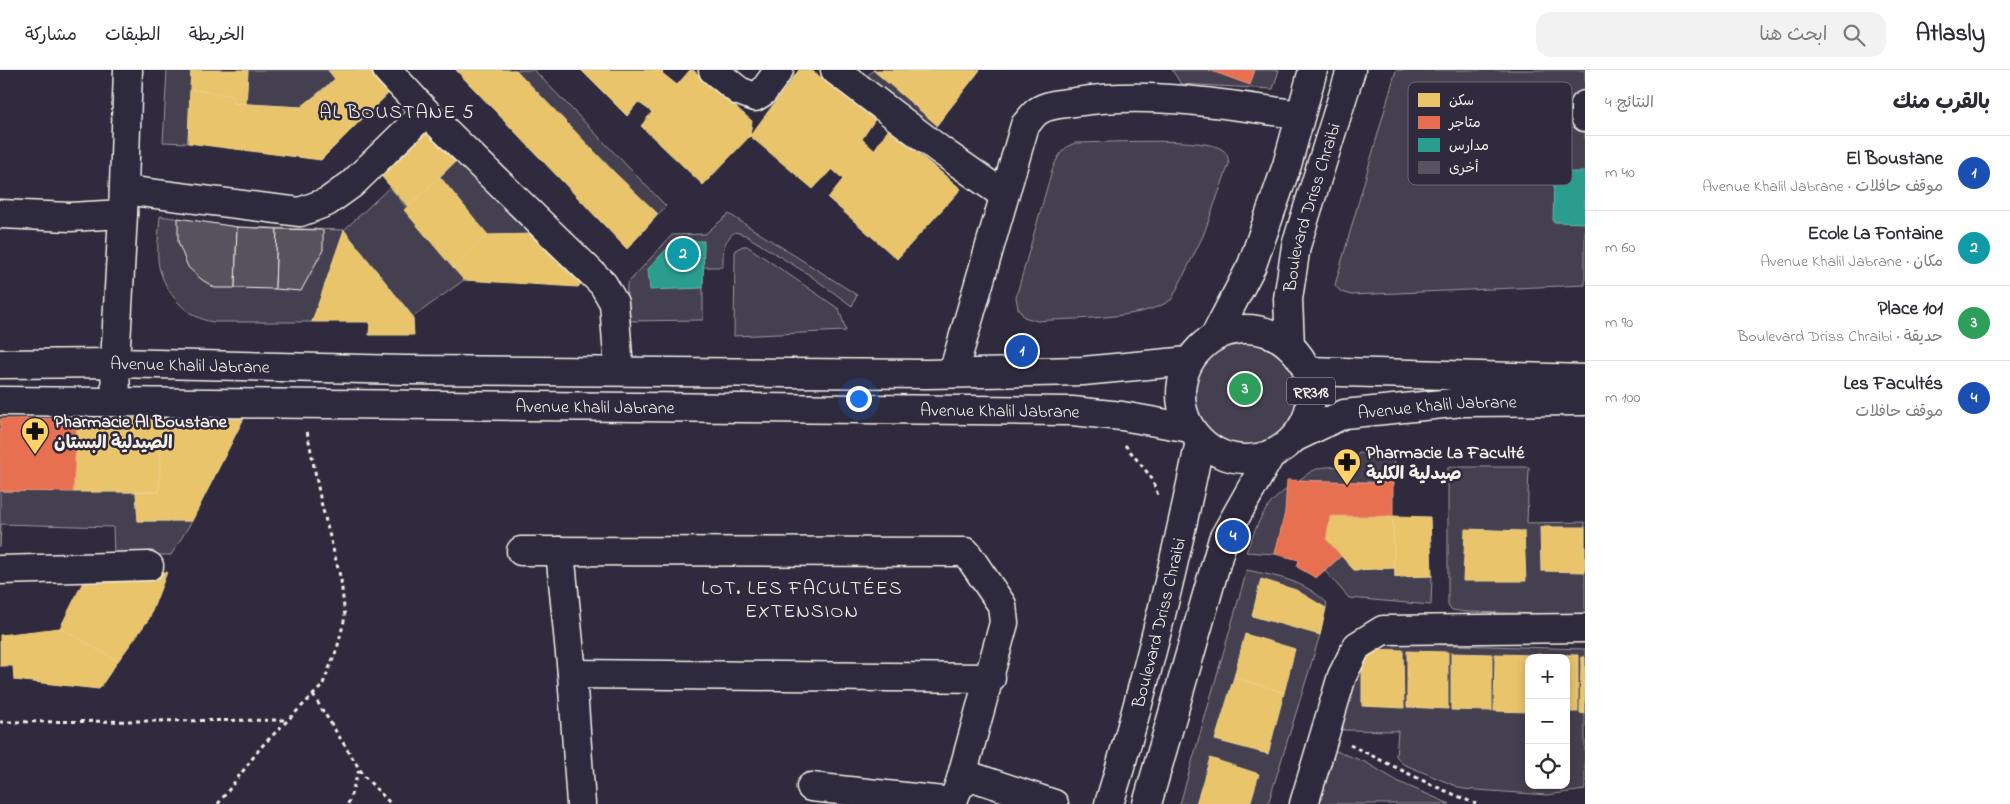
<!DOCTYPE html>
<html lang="ar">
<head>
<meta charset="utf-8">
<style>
	body { margin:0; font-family:"Indie Flower","Playpen Sans Arabic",sans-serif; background:#f2f2f3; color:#2b2b33; direction:rtl }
	.controls { position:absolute; right:15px; bottom:15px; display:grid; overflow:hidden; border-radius:10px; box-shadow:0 2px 12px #0003 }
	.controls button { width:45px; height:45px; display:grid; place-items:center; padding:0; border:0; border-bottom:1px solid #e1e1e2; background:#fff; color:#2b2b33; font:25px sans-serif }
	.you { position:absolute; left:858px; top:328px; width:18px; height:18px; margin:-12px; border:4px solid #fff; border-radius:50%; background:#1a73e8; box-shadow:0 0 0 8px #1a73e833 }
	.badge { display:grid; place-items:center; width:32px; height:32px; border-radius:50%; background:#d93025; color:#fff; font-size:16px; font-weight:700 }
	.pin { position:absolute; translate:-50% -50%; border:2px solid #fff; box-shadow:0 1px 5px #0006 }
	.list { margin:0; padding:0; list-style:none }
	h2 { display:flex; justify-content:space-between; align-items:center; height:65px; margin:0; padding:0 20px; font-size:21px }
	h2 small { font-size:16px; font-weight:400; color:#7c7c81 }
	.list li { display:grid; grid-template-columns:32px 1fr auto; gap:15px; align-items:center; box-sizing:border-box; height:75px; padding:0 20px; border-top:1px solid #e1e1e2 }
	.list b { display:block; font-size:19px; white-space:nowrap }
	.list p { margin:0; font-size:16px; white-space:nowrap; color:#7c7c81 }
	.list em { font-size:16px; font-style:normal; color:#7c7c81 }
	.icon { flex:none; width:28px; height:28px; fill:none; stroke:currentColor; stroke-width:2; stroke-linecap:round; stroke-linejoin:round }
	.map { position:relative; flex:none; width:1585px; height:734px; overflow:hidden; direction:ltr }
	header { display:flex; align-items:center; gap:30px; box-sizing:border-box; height:70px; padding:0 25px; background:#fff; border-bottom:1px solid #e1e1e2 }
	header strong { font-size:24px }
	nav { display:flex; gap:28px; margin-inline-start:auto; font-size:18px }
	.search { width:350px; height:45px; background:#f2f2f3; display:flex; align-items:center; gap:12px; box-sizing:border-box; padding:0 18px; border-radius:15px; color:#7c7c81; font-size:19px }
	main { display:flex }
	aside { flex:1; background:#fff }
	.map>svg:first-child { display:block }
	.green { fill:#454050; stroke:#9c989c; fill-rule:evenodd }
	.homes { fill:#e9c46a; stroke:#ecd290 }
	.shops { fill:#e76f51; stroke:#eb967e }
	.schools { fill:#2a9d8f; stroke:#67b6aa }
	.building { fill:#56525f; stroke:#f4f1e8 }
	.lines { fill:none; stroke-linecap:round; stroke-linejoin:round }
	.minor-casing { stroke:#f4f1e8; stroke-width:31 }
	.major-casing { stroke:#f4f1e8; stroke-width:31 }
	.path { stroke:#f4f1e8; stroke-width:3; stroke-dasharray:4 4; stroke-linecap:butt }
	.minor { stroke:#2f2a3d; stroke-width:28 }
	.major { stroke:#2f2a3d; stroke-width:28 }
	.labels { text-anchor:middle; stroke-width:5; stroke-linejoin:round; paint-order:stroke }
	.shield { fill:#2f2a3d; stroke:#b9b5b5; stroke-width:1 }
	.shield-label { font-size:16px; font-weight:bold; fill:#f4f1e8 }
	.street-label { font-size:18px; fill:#f4f1e8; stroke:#2f2a3d }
	.poi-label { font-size:18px; font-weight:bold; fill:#f4f1e8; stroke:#2f2a3d; text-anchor:start }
	.quarter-label { font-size:20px; letter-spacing:1px; fill:#f4f1e8; stroke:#2f2a3d }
	.key { fill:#2f2a3d; stroke:#6a6670; stroke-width:1 }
	.key-label { font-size:14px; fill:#f4f1e8 }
</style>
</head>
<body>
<header>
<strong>Atlasly</strong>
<div class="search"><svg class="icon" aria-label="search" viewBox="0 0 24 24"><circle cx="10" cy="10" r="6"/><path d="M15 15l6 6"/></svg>ابحث هنا</div>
<nav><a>الخريطة</a><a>الطبقات</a><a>مشاركة</a></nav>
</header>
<main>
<aside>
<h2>بالقرب منك<small>النتائج: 4</small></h2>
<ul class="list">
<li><span class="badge" style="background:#1a4fb4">1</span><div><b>El Boustane</b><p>موقف حافلات · Avenue Khalil Jabrane</p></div><em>40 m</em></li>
<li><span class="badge" style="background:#0f9aa8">2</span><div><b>Ecole La Fontaine</b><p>مكان · Avenue Khalil Jabrane</p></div><em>60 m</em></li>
<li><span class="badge" style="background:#2e9e5b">3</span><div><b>Place 101</b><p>حديقة · Boulevard Driss Chraibi</p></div><em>90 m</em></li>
<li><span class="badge" style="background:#1a4fb4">4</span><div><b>Les Facultés</b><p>موقف حافلات</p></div><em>100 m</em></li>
</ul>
</aside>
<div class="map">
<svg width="1585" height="734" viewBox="0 0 1585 734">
	<rect width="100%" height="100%" fill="#2f2a3d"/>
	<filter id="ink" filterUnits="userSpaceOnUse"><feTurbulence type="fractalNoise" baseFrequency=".02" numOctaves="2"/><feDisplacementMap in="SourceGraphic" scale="10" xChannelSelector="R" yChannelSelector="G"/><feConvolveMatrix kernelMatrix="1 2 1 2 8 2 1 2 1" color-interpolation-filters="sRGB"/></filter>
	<g filter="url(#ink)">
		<!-- green -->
		<g class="green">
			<polygon points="167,0 191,0 188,73 163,72"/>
			<polygon points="248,0 328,0 335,9 301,37 246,34"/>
			<polygon points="456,0 534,0 666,136 627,179"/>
			<polygon points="873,0 937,55 932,62 867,7"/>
			<polygon points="1172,0 1279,0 1273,19 1181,14"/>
			<polygon points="1396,0 1585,0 1585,215 1351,225 1341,222 1335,215"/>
			<path d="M1075,73C1102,73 1206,66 1223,80C1228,84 1228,89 1229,94L1203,166L1172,229C1146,250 1072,248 1037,251L1024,247L1018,238L1016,227L1052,100C1058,87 1061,78 1075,73Z"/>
			<polygon points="461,86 541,164 488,165 440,107"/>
			<path d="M390,117L464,210L413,247L344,160L312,252H213C187,248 166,224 159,197C156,181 159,162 160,146L237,157L344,160Z"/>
			<path d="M729,144L857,225L852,236L808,204L745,165L735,162C722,172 723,182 723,197H703V250L626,251L627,214L672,165L705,164Z"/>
			<polygon points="743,176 747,176 839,239 846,261 734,266 735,182 737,179"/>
			<circle cx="1245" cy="324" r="56"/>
			<path d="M1359,383L1395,386L1393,413L1299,410C1306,405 1312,400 1320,398C1339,394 1345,402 1359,383Z"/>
			<polygon points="1448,397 1529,397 1527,453 1585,452 1585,545 1467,542 1452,540 1448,536"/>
			<path d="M1287,419L1285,443L1275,484L1246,482C1257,456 1262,436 1287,419Z"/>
			<polygon points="0,421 136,422 138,451 192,451 171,485 114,485 113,457 1,454 0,477"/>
			<polygon points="1341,486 1354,500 1395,498 1395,507 1432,506 1431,535 1349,528 1325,501"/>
			<path d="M1247,500C1279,507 1303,510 1327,533L1320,565L1268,734H1180Z"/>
			<path d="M1390,573L1585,579V720L1547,725L1463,719L1403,694L1396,686L1398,661L1343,660L1344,626L1372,575ZM1529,588H1566V715H1529Z"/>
			<polygon points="1331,679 1365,692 1401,713 1450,734 1315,734"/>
		</g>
		<!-- homes -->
		<g class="homes">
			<polygon points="191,0 248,0 246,34 232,33 233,26 190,19"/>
			<polygon points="328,0 378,0 394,18 351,60 318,24 335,9"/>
			<polygon points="456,0 516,0 615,103 658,144 627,179"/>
			<polygon points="581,0 664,0 662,3 677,15 690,0 693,0 752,51 750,66 703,115 641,56 652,42 638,32 627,46"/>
			<polygon points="799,0 811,0 876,48 862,69 874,80 889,59 961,119 897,189 828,128 843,109 832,99 813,119 750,66"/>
			<polygon points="873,0 980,0 937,55"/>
			<polygon points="190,19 233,26 232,33 301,37 318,24 351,60 321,90 188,73"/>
			<polygon points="426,52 461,86 408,137 376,100"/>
			<polygon points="440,107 488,165 453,198 404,140"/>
			<polygon points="344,160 413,247 414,265 369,265 370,252 312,252"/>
			<polygon points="541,164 587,207 578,217 464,210 453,198 488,165"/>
			<polygon points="77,348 162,349 159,422 73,422"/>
			<polygon points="244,348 192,451 138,451 136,422 159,422 162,349"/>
			<polygon points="1330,446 1393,446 1395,498 1354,500 1326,469"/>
			<polygon points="1393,446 1430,447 1432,506 1395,507"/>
			<polygon points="1540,457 1585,457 1585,502 1541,501"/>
			<polygon points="1465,459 1524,461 1526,511 1463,511"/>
			<polygon points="167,502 149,549 118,591 60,558 87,504"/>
			<polygon points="1261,509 1296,520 1326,538 1320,565 1252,546"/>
			<polygon points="60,558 118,591 99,619 14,610 13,596 0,596 0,565"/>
			<polygon points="1245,564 1295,579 1284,623 1234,607"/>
			<polygon points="1362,579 1403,580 1404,638 1362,636"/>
			<polygon points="1407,581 1448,582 1448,639 1407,637"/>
			<polygon points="1451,583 1492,584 1492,641 1451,640"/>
			<polygon points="1495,584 1535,585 1535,588 1529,588 1529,642 1494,641"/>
			<polygon points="1537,584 1578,585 1578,642 1566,642 1566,588 1537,588"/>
			<polygon points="1581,587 1585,587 1585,644 1580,643"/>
			<polygon points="1234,607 1284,623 1268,684 1215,670"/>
			<polygon points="1210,688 1259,704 1250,734 1196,734"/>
		</g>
		<!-- shops -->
		<g class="shops">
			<polygon points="1209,0 1255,0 1250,15"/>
			<polygon points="77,348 73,422 0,421 0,349"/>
			<polygon points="1287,410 1393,413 1393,446 1330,446 1326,469 1341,486 1316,508 1297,497 1299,490 1275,484 1285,443"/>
		</g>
		<!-- schools -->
		<g class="schools">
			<polygon points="1554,102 1585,102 1585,153 1553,152"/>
			<polygon points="674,171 704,171 703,218 650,220 648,199"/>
		</g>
		<!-- building -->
		<g class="building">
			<polygon points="178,148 237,157 235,218 215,218 201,209 188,197 178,172"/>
			<polygon points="237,157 277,159 275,219 235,218"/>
			<polygon points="277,159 323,160 323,180 301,221 275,219"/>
		</g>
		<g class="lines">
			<!-- minor casing -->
			<g class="minor-casing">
				<g id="minor">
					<polyline points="387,0 426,42 603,214 614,233 619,300"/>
					<polyline points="713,0 739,21 755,27 763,22 779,0"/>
					<polyline points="835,0 940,80 1004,125"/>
					<polyline points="1585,35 1585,47"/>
					<polyline points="124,120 300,142 327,132 352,114 426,42"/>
					<polyline points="0,144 70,147 123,144"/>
					<path d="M953,303L1025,55C1029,51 1033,44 1038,41C1048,34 1063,34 1075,32C1150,21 1226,34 1300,45"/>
					<polyline points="116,331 115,293 123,144 128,0"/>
					<polyline points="521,481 966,482 1002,535 1004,553 959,716"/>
					<polyline points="560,481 572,604 581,734"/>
					<polyline points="0,500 149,496"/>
					<polyline points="572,604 991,608"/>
					<polyline points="811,717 952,732"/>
					<polyline points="954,728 959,716 973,707 1054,734"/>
					<polyline points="1304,734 1342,606 1357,576 1383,560 1585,558"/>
				</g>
			</g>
			<!-- major casing -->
			<g class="major-casing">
				<g id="major">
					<circle cx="1246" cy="324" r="65"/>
					<polyline points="1215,266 1252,195 1287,95 1313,0"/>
					<path id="s1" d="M1290,276L1288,229L1296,176L1351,0"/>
					<path id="s2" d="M0,294L115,293L405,300L926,304L1083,301L1189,291"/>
					<polyline points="1307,301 1585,309"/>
					<path id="s3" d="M0,331L1072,341L1122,346L1190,358"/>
					<path id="s4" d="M1294,368L1344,344L1463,332L1585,331"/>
					<path id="s5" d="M1109,734C1146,614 1175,493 1200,371"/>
					<polyline points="1147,734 1223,469 1271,384"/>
				</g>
			</g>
			<!-- path -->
			<g class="path">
				<polyline points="1125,375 1151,407 1159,428"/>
				<polyline points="313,625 364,706 391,734"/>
				<polyline points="0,652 287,650"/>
				<polyline points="1350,675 1432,715 1476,734"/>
				<polyline points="218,734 261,677 322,616 337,579 345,547 341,510 321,432 307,361"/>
				<polyline points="348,734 359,700"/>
			</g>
			<!-- minor -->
			<use href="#minor" class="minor"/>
			<!-- major -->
			<use href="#major" class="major"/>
		</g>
	</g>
	<!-- icons -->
	<defs>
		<g id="pharmacy-pin" transform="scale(1.4375)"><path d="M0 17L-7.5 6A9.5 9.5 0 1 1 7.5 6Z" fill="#ffd166" stroke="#2f2a3d"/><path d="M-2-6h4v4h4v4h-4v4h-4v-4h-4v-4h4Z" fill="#111"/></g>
	</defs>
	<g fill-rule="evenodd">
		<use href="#pharmacy-pin" x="35" y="361"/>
		<use href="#pharmacy-pin" x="1347" y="392"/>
	</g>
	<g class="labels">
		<!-- shield labels -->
		<rect class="shield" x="1287" y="307.5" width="48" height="27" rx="4"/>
		<g class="shield-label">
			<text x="1311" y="327">RR318</text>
		</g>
		<!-- street labels -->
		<g class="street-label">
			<text dy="6" stroke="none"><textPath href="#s1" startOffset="142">Boulevard Driss Chraibi</textPath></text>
			<text dy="6" stroke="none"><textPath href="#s2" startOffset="190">Avenue Khalil Jabrane</textPath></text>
			<text dy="6" stroke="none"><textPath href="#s3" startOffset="595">Avenue Khalil Jabrane</textPath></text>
			<text dy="6" stroke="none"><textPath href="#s4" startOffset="149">Avenue Khalil Jabrane</textPath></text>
			<text dy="6" stroke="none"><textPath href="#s3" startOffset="1000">Avenue Khalil Jabrane</textPath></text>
			<text dy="6" stroke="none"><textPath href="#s5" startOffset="188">Boulevard Driss Chraibi</textPath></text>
		</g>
		<!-- poi labels -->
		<g class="poi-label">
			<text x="54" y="357">Pharmacie Al Boustane<tspan x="54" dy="21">الصيدلية البستان</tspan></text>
			<text x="1366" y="388">Pharmacie La Faculté<tspan x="1366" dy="21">صيدلية الكلية</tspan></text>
		</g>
		<!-- quarter labels -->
		<g class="quarter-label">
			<text x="397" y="48">AL BOUSTANE 5</text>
			<text x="802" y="524">LOT. LES FACULTÉES<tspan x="802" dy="23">EXTENSION</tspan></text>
		</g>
	</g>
	<!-- legend -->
	<rect x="1408" y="12" width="164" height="103" rx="8" class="key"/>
	<rect x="1418" y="23" width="22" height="14" fill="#e9c46a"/>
	<rect x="1418" y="46" width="22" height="13" fill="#e76f51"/>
	<rect x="1418" y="68" width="22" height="14" fill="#2a9d8f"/>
	<rect x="1418" y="91" width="22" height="13" fill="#56525f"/>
	<g class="key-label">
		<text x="1449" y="35">سكن</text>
		<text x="1449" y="57">متاجر</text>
		<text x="1449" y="80">مدارس</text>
		<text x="1449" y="102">أخرى</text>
	</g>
</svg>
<div class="controls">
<button>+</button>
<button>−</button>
<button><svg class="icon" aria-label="locate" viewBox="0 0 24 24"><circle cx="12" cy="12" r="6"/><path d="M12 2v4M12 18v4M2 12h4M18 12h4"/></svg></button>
</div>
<div class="you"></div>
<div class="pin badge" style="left:1022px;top:281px;background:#1a4fb4">1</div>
<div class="pin badge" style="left:683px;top:184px;background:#0f9aa8">2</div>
<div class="pin badge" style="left:1245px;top:319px;background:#2e9e5b">3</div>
<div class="pin badge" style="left:1233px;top:466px;background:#1a4fb4">4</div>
</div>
</main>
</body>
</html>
